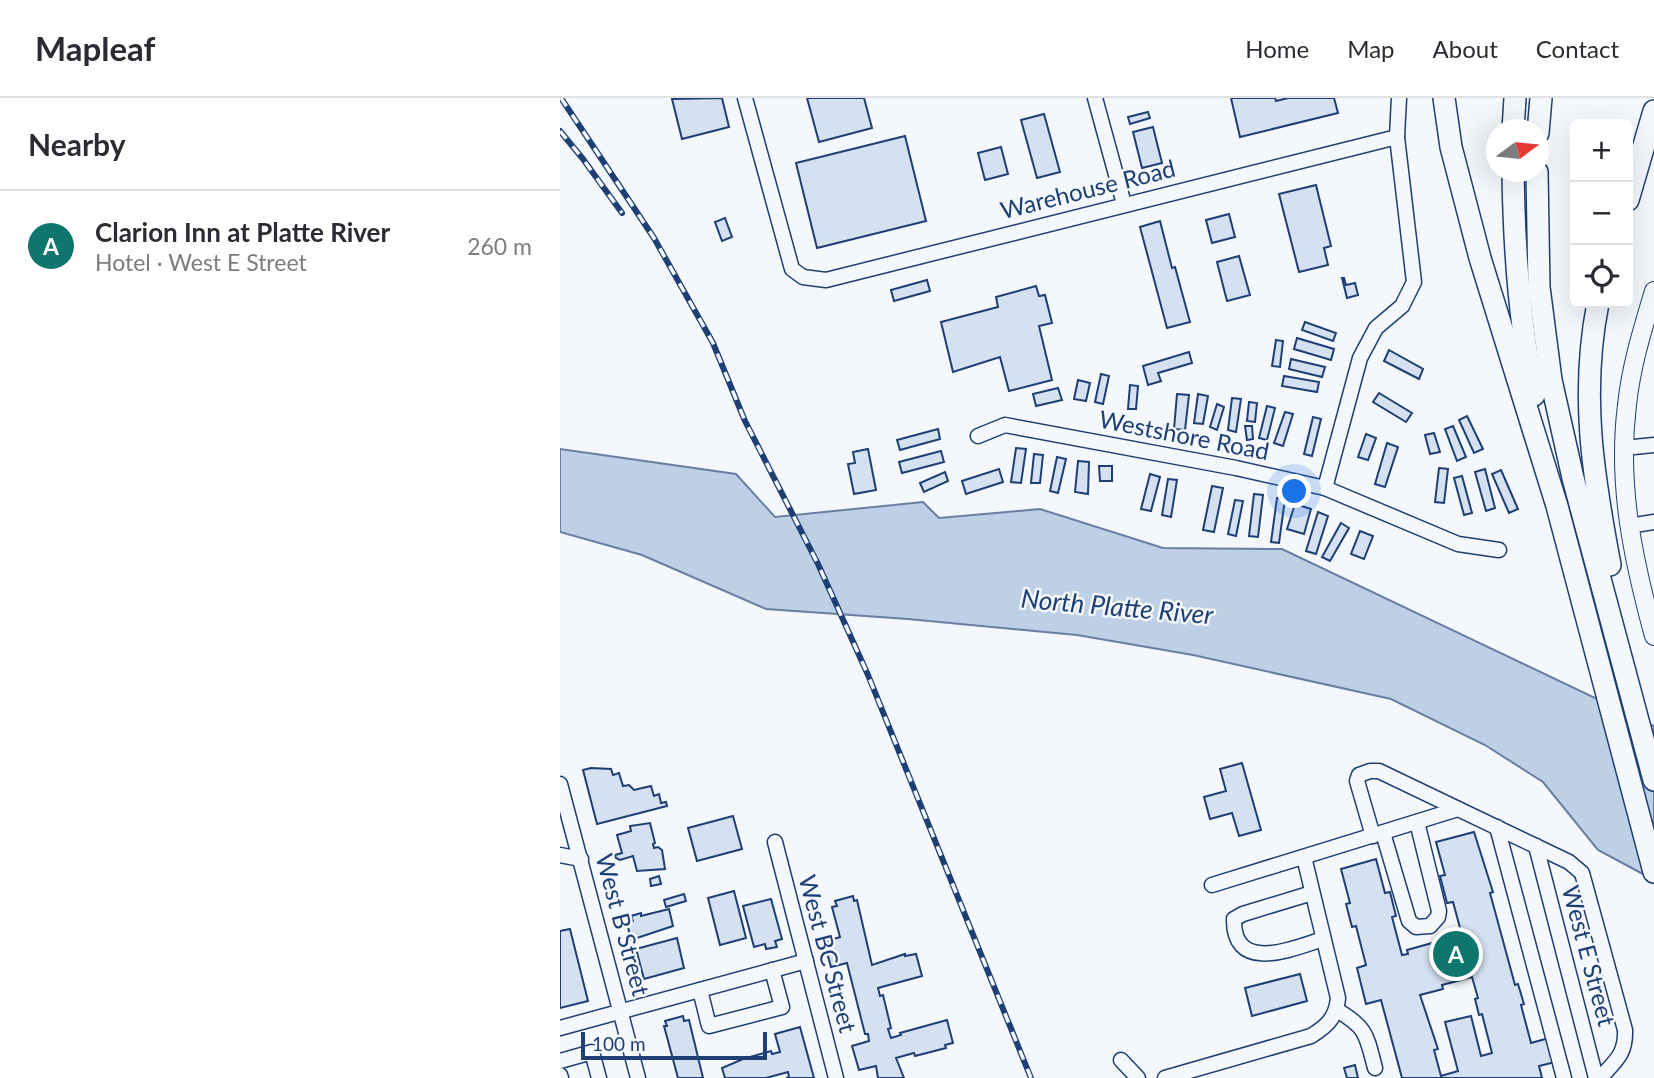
<!DOCTYPE html>
<html lang="en">
<head>
<meta charset="utf-8">
<style>
	body { margin:0; font-family:Lato,sans-serif; background:#f2f2f3; color:#2b2b33 }
	.controls { position:absolute; right:21px; top:21px; display:grid; overflow:hidden; border-radius:10px; box-shadow:0 7px 28px #0002 }
	.controls button { width:63px; height:63px; display:grid; place-items:center; padding:0; border:0; border-bottom:2px solid #e1e1e2; background:#fff; color:#2b2b33; font:35px sans-serif }
	.compass { position:absolute; left:926px; top:21px; width:63px; height:63px; border-radius:50%; background:#fff; box-shadow:0 7px 28px #0002; rotate:75deg }
	.scale { position:absolute; left:21px; bottom:18px; width:186px; box-sizing:border-box; padding-left:7px; border:4px solid #1d3f73; border-top:0; font-size:19px; line-height:24px; white-space:nowrap; color:#1d3f73; -webkit-text-stroke:5px #f4f7fb; paint-order:stroke }
	.you { position:absolute; left:735px; top:394px; width:24px; height:24px; margin:-18px; border:5px solid #fff; border-radius:50%; background:#1a73e8; box-shadow:0 0 0 10px #1a73e833 }
	.badge { display:grid; place-items:center; width:46px; height:46px; border-radius:50%; background:#0f766e; color:#fff; font-size:23px; font-weight:700 }
	.pin { position:absolute; translate:-50% -50%; border:4px solid #fff; box-shadow:0 2px 7px #0006 }
	.list { margin:0; padding:0; list-style:none }
	h2 { display:flex; justify-content:space-between; align-items:center; height:91px; margin:0; padding:0 28px; font-size:30px }
	h2 small { font-size:23px; font-weight:400; color:#7c7c81 }
	.list li { display:grid; grid-template-columns:46px 1fr auto; gap:21px; align-items:center; box-sizing:border-box; height:112px; padding:0 28px; border-top:2px solid #e1e1e2 }
	.list b { display:block; font-size:26px; white-space:nowrap }
	.list p { margin:0; font-size:23px; white-space:nowrap; color:#7c7c81 }
	.list em { font-size:23px; font-style:normal; color:#7c7c81 }
	.icon { flex:none; width:38px; height:38px; fill:none; stroke:currentColor; stroke-width:2; stroke-linecap:round; stroke-linejoin:round }
	.map { position:relative; flex:none; width:1094px; height:980px; overflow:hidden }
	header { display:flex; align-items:center; gap:42px; box-sizing:border-box; height:98px; padding:0 35px; background:#fff; border-bottom:2px solid #e1e1e2 }
	header strong { font-size:33px }
	nav { display:flex; gap:38px; margin-inline-start:auto; font-size:24px }
	main { display:flex }
	aside { flex:1; background:#fff }
	.map>svg:first-child { display:block }
	.water { fill:#bed0e5; stroke:#687fa3; stroke-width:2 }
	.building { fill:#d5e0f0; stroke:#1d3f73; stroke-width:2; fill-rule:evenodd }
	.lines { fill:none; stroke-linecap:round; stroke-linejoin:round }
	.minor-casing { stroke:#1d3f73; stroke-width:17 }
	.major-casing { stroke:#1d3f73; stroke-width:20 }
	.highway-casing { stroke:#1d3f73; stroke-width:24 }
	.minor { stroke:#f4f7fb; stroke-width:14 }
	.major { stroke:#f4f7fb; stroke-width:18 }
	.highway { stroke:#f4f7fb; stroke-width:21 }
	.rail-casing { stroke:#1d3f73; stroke-width:6 }
	.rail { stroke:#f4f7fb; stroke-width:3.5; stroke-dasharray:10; stroke-linecap:butt }
	.labels { text-anchor:middle; stroke-width:5; stroke-linejoin:round; paint-order:stroke }
	.street-label { font-size:24px; fill:#1d3f73; stroke:#f4f7fb }
	.water-label { font-size:26px; font-style:italic; fill:#1d3f73; stroke:#f4f7fb }
</style>
</head>
<body>
<header>
<strong>Mapleaf</strong>
<nav><a>Home</a><a>Map</a><a>About</a><a>Contact</a></nav>
</header>
<main>
<aside>
<h2>Nearby<small></small></h2>
<ul class="list">
<li><span class="badge">A</span><div><b>Clarion Inn at Platte River</b><p>Hotel · West E Street</p></div><em>260 m</em></li>
</ul>
</aside>
<div class="map">
<svg width="1094" height="980" viewBox="0 0 1094 980">
	<rect width="100%" height="100%" fill="#f4f7fb"/>
	<!-- water -->
	<polygon class="water" points="0,351 176,376 215,419 363,404 379,420 480,411 603,450 722,451 1094,628 1094,782 1038,752 983,684 925,647 831,601 633,557 517,537 348,521 206,511 82,457 0,434"/>
	<!-- building -->
	<g class="building">
		<polygon points="162,0 169,29 122,41 112,1"/>
		<polygon points="247,0 304,0 312,30 259,44"/>
		<polygon points="671,0 715,0 716,3 728,0 774,0 778,15 680,39"/>
		<polygon points="588,14 590,20 570,26 568,19"/>
		<polygon points="484,16 500,74 477,80 461,22"/>
		<polygon points="593,29 602,65 582,70 573,34"/>
		<polygon points="345,38 366,123 257,150 236,65"/>
		<polygon points="441,49 448,76 425,82 418,55"/>
		<polygon points="756,87 771,148 764,150 768,167 739,174 719,96"/>
		<polygon points="669,116 675,139 652,145 646,122"/>
		<polygon points="165,120 172,139 162,143 155,124"/>
		<polygon points="600,123 612,170 615,169 630,224 607,230 580,129"/>
		<polygon points="679,158 690,197 667,203 657,164"/>
		<polygon points="782,180 784,180 786,187 795,185 798,197 787,200"/>
		<polygon points="367,182 370,193 334,203 331,192"/>
		<polygon points="476,188 479,198 485,197 492,225 479,228 492,282 449,293 440,259 393,274 381,224 438,209 436,199"/>
		<polygon points="745,224 776,235 773,243 742,232"/>
		<polygon points="737,240 774,251 771,262 734,251"/>
		<polygon points="716,242 723,243 720,269 712,268"/>
		<polygon points="829,252 863,271 859,281 824,263"/>
		<polygon points="629,254 632,265 598,275 601,283 588,287 583,268"/>
		<polygon points="731,261 765,269 762,279 729,271"/>
		<polygon points="541,276 549,278 543,306 535,304"/>
		<polygon points="724,278 759,284 757,294 722,288"/>
		<polygon points="518,282 530,285 526,303 514,301"/>
		<polygon points="570,287 578,288 576,311 568,311"/>
		<polygon points="498,290 502,302 476,308 473,296"/>
		<polygon points="819,295 852,315 846,324 813,304"/>
		<polygon points="617,296 629,297 625,332 614,331"/>
		<polygon points="638,296 648,298 643,326 634,325"/>
		<polygon points="672,300 681,301 676,334 668,332"/>
		<polygon points="689,304 697,305 695,324 687,323"/>
		<polygon points="657,306 664,309 657,332 650,329"/>
		<polygon points="707,308 715,310 707,342 699,340"/>
		<polygon points="725,314 733,316 723,348 714,345"/>
		<polygon points="907,318 923,351 914,355 899,322"/>
		<polygon points="753,319 761,321 752,358 744,356"/>
		<polygon points="685,328 692,328 693,341 687,342"/>
		<polygon points="893,328 906,359 897,363 885,331"/>
		<polygon points="378,331 380,341 340,352 337,342"/>
		<polygon points="874,335 880,354 870,356 865,337"/>
		<polygon points="806,336 816,340 808,362 798,359"/>
		<polygon points="827,345 838,349 825,389 815,386"/>
		<polygon points="456,350 466,351 461,385 451,384"/>
		<polygon points="308,351 316,392 294,396 288,366 295,365 293,354"/>
		<polygon points="381,353 384,364 342,375 339,364"/>
		<polygon points="474,356 483,357 480,385 471,385"/>
		<polygon points="497,359 506,361 498,395 490,393"/>
		<polygon points="518,363 529,364 528,396 515,394"/>
		<polygon points="539,368 552,368 552,383 540,383"/>
		<polygon points="879,370 888,371 884,405 875,404"/>
		<polygon points="439,371 443,384 406,396 402,383"/>
		<polygon points="925,371 935,410 926,413 915,374"/>
		<polygon points="941,372 958,411 949,415 932,376"/>
		<polygon points="385,374 388,383 364,394 360,385"/>
		<polygon points="590,376 600,379 591,413 581,411"/>
		<polygon points="902,378 912,415 904,417 894,380"/>
		<polygon points="608,381 617,382 611,419 602,417"/>
		<polygon points="652,388 663,390 654,434 643,432"/>
		<polygon points="694,396 703,397 698,439 689,438"/>
		<polygon points="717,400 725,401 719,445 711,444"/>
		<polygon points="675,402 683,403 676,438 668,436"/>
		<polygon points="735,406 751,411 744,436 727,431"/>
		<polygon points="758,414 768,418 756,456 746,453"/>
		<polygon points="781,425 789,430 770,463 762,459"/>
		<polygon points="800,433 813,438 804,461 791,456"/>
		<polygon points="682,665 701,732 679,738 672,715 650,721 644,699 666,693 660,671"/>
		<polygon points="31,670 51,671 53,677 59,675 63,688 69,687 74,692 91,688 94,698 99,696 101,705 106,704 107,708 37,726 23,672"/>
		<polygon points="173,718 182,751 137,763 128,730"/>
		<polygon points="90,725 95,745 93,746 94,750 98,749 102,752 105,771 77,773 73,758 60,762 56,760 55,757 62,755 57,737 71,733 70,728"/>
		<path d="M914,734L933,794L930,795L955,887L958,886L964,906L961,907L971,945L989,940L995,964L979,968L982,980H842L821,902L806,906L797,870L806,867L796,828L792,829L786,806L790,805L781,771L816,761L825,795L830,794L836,818L832,819L842,857L848,856L847,852L872,845L873,849L903,841L893,804L887,805L880,778L885,777L876,744ZM912,879L918,900L915,901L919,917L922,916L932,955L921,958L911,918L885,924L898,973L881,978L874,952L878,951L860,897L883,891L882,887Z"/>
		<polygon points="99,778 101,786 91,788 90,781"/>
		<polygon points="174,793 186,840 160,847 148,800"/>
		<polygon points="124,796 126,803 106,809 104,802"/>
		<polygon points="293,798 294,803 297,802 312,867 345,856 345,858 356,856 362,878 318,890 320,898 323,897 331,930 328,931 331,940 341,937 340,935 387,922 393,945 385,947 386,950 355,958 354,955 336,960 344,980 318,980 316,968 299,972 292,948 309,943 308,936 305,936 287,865 271,869 264,844 280,839 272,809 277,808 275,803"/>
		<polygon points="211,801 222,841 215,843 217,849 206,851 205,846 194,849 183,808"/>
		<polygon points="109,811 113,828 71,842 67,825 73,823 71,818 81,815 81,818"/>
		<polygon points="10,831 28,903 0,910 0,833"/>
		<polygon points="117,840 124,870 84,881 76,851"/>
		<polygon points="740,876 747,903 692,918 685,890"/>
		<polygon points="123,918 124,923 129,922 143,980 118,980 104,928 107,928 105,923"/>
		<polygon points="240,929 254,980 226,980 229,979 228,974 206,980 165,980 162,970 183,961 211,953 212,956 220,954 215,936"/>
		<polygon points="795,967 798,980 787,980 784,970"/>
	</g>
	<g class="lines">
		<!-- minor casing -->
		<g class="minor-casing">
			<g id="minor">
				<polyline points="185,0 232,171 243,179 266,182 837,39"/>
				<polyline points="535,0 564,106"/>
				<polyline points="418,338 445,327 676,370 765,390 898,446 939,452"/>
				<polyline points="1064,350 1094,347"/>
				<polyline points="765,390 800,260 816,230 842,208 854,184 837,39 839,0"/>
				<polyline points="1069,428 1094,424"/>
				<polyline points="0,686 78,980"/>
				<polyline points="937,729 1004,980"/>
				<polyline points="823,735 849,823 856,829 870,828 878,819 879,813 857,724"/>
				<path d="M813,738L797,683L799,677L810,673H819L1009,764L1022,775L1065,932C1066,957 1055,963 1040,980"/>
				<polyline points="215,744 276,980"/>
				<polyline points="976,748 1036,980"/>
				<polyline points="0,757 21,761"/>
				<polyline points="652,787 898,711"/>
				<path d="M752,795L683,816L674,821C673,876 732,851 763,841"/>
				<polyline points="140,892 149,928 222,909 212,872"/>
				<path d="M777,912C807,930 806,936 815,970"/>
				<polyline points="0,930 246,863"/>
				<polyline points="561,962 578,980"/>
				<polyline points="0,963 32,954 39,980"/>
				<polyline points="0,977 1,980"/>
				<path d="M605,980L751,938C767,928 776,920 778,900L744,759"/>
			</g>
		</g>
		<!-- major casing -->
		<g class="major-casing">
			<path id="major" d="M1094,193C1083,230 1071,268 1067,307C1057,387 1073,461 1094,538"/>
		</g>
		<!-- highway casing -->
		<g class="highway-casing">
			<g id="highway">
				<polyline points="884,0 891,49 920,160 997,408 1094,774"/>
				<polyline points="953,32 955,0"/>
				<polyline points="978,35 981,0"/>
				<path d="M953,74C954,149 959,223 974,297"/>
				<polyline points="977,74 979,189 991,282 1013,380 1094,682"/>
				<polyline points="1068,102 1094,13"/>
				<path d="M1038,205C1020,296 1033,377 1050,467"/>
			</g>
		</g>
		<!-- minor -->
		<use href="#minor" class="minor"/>
		<!-- major -->
		<use href="#major" class="major"/>
		<!-- highway -->
		<use href="#highway" class="highway"/>
		<!-- rail casing -->
		<g class="rail-casing">
			<g id="rail">
				<polyline points="1,0 94,140 153,245 185,323 258,466 308,577 471,980"/>
				<polyline points="0,33 23,61 62,115"/>
			</g>
		</g>
		<!-- rail -->
		<use href="#rail" class="rail"/>
	</g>
	<g class="labels">
		<!-- street labels -->
		<g class="street-label">
			<text transform="translate(528 92) rotate(-14)" y="8">Warehouse Road</text>
			<text transform="translate(624 338) rotate(11)" y="8">Westshore Road</text>
			<text transform="translate(62 827) rotate(75)" y="8">West B Street</text>
			<text transform="translate(267 856) rotate(75)" y="8">West BC Street</text>
			<text transform="translate(1028 858) rotate(75)" y="8">West E Street</text>
		</g>
		<!-- water labels -->
		<g class="water-label">
			<text transform="translate(557 509) rotate(5)" y="9">North Platte River</text>
		</g>
	</g>
</svg>
<div class="controls">
<button>+</button>
<button>−</button>
<button><svg class="icon" aria-label="locate" viewBox="0 0 24 24"><circle cx="12" cy="12" r="6"/><path d="M12 2v4M12 18v4M2 12h4M18 12h4"/></svg></button>
</div>
<svg class="compass" viewBox="-18 -18 36 36"><path d="M0-13l5 13h-10z" fill="#e53935"/><path d="M0 13l5-13h-10z" fill="#7c7c81"/></svg>
<div class="scale">100 m</div>
<div class="you"></div>
<div class="pin badge" style="left:896px;top:856px">A</div>
</div>
</main>
</body>
</html>
